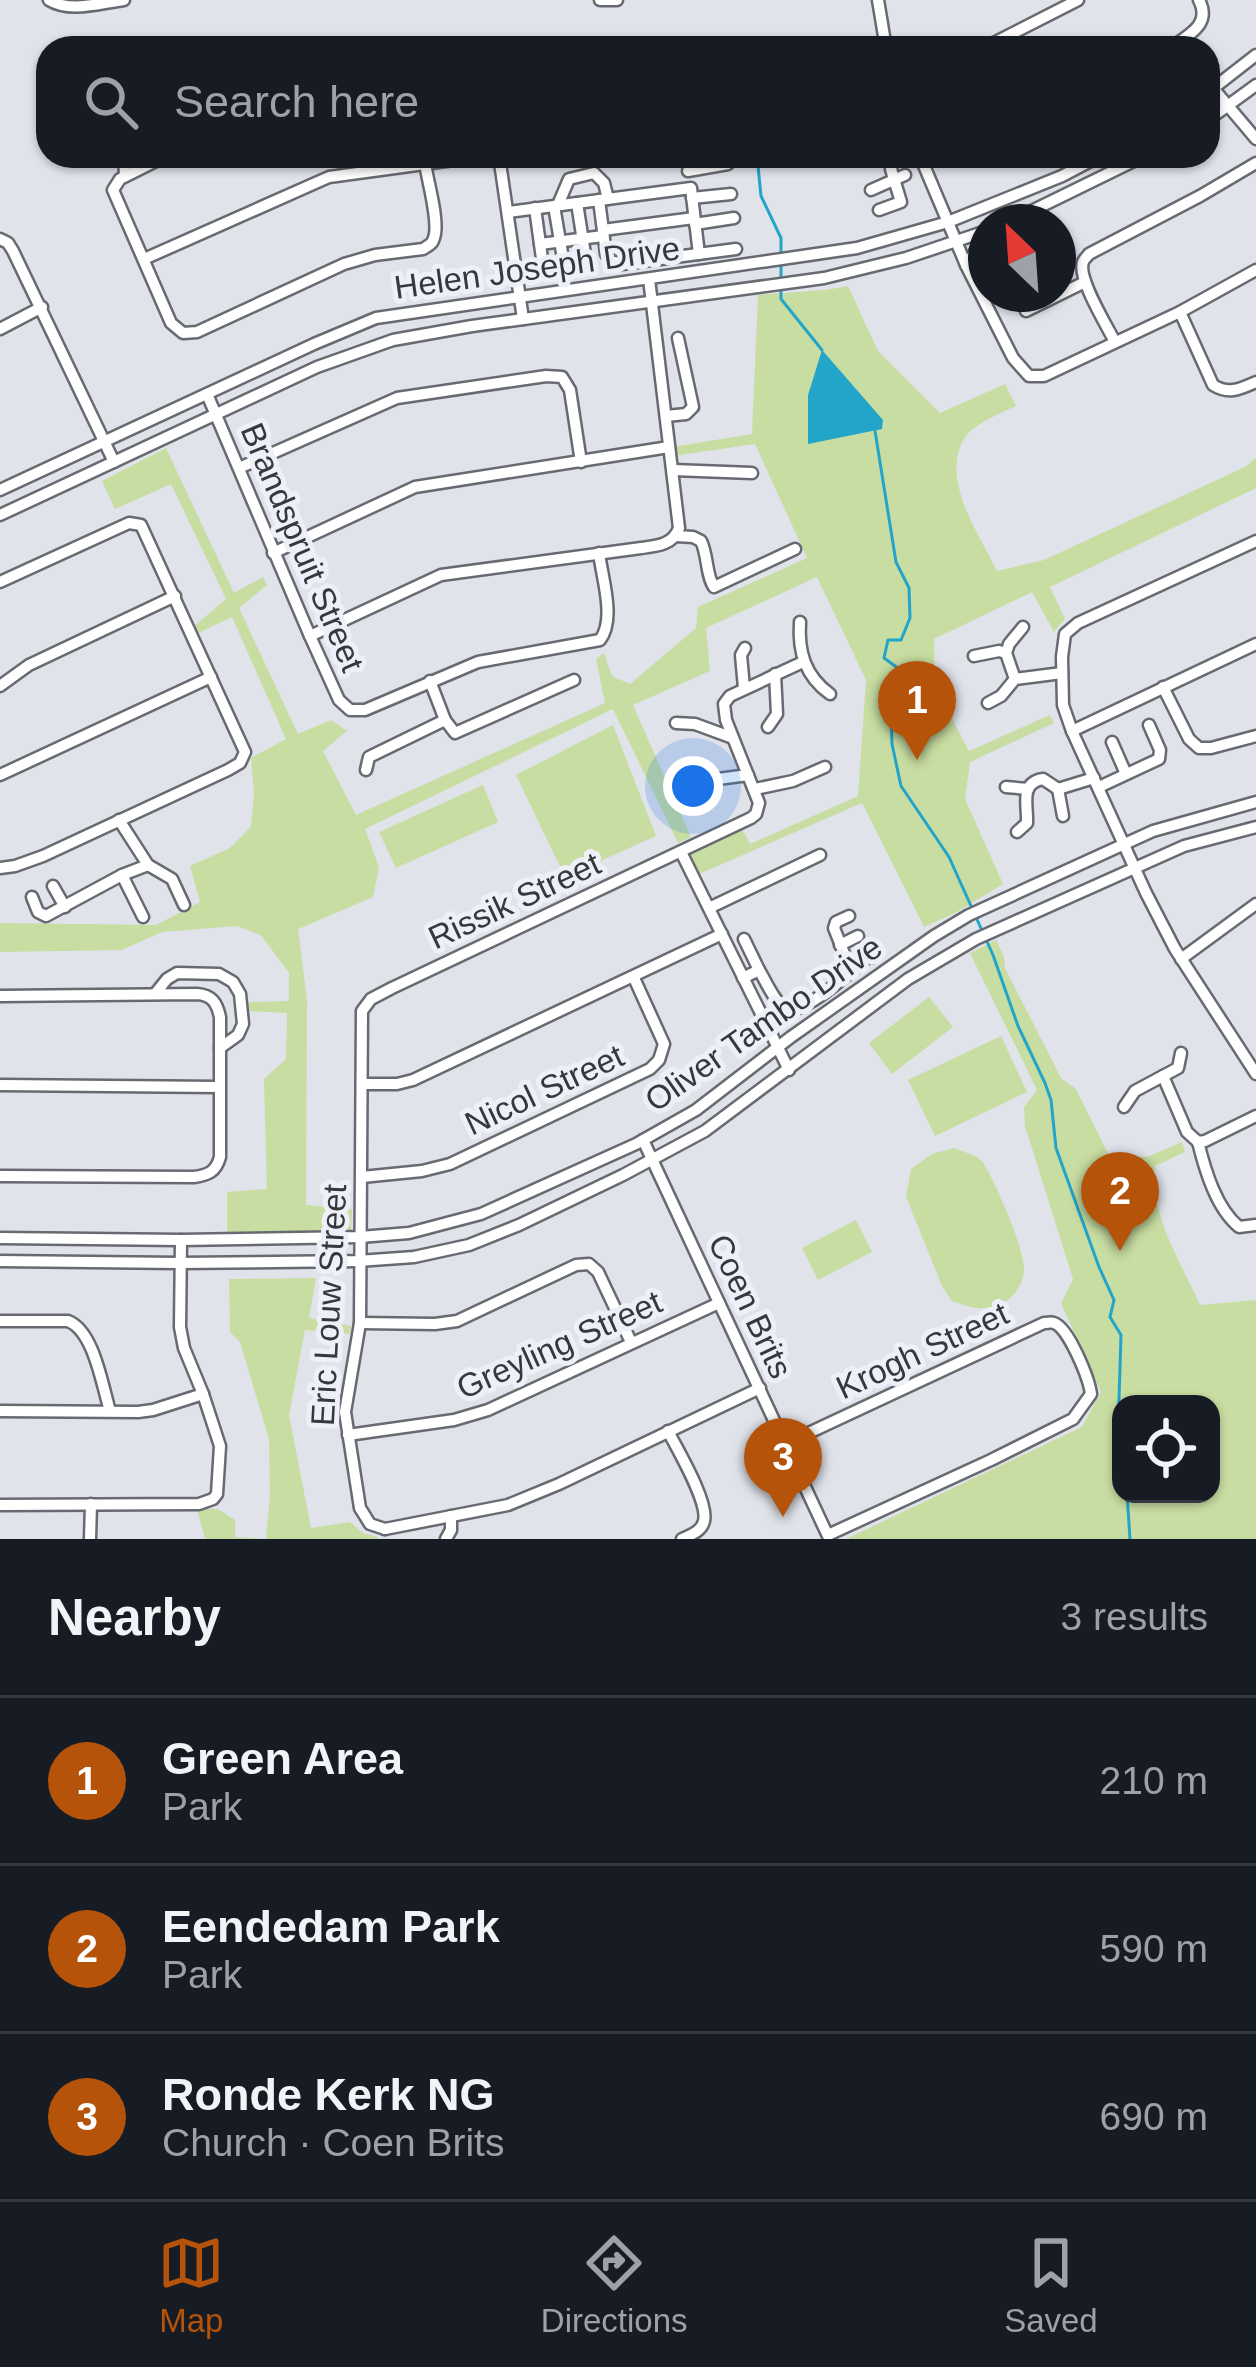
<!DOCTYPE html>
<html lang="en">
<head>
<meta charset="utf-8">
<style>
	body { margin:0; font-family:Helvetica,sans-serif; background:#242831; color:#f1f3f6 }
	.controls { position:absolute; right:36px; bottom:36px; display:grid; overflow:hidden; border-radius:24px; box-shadow:0 3px 9px #0004 }
	.controls button { width:108px; height:108px; display:grid; place-items:center; padding:0; border:0; border-bottom:3px solid #363941; background:#171b24; color:#f1f3f6; font:60px sans-serif }
	.compass { position:absolute; left:968px; top:204px; width:108px; height:108px; border-radius:50%; background:#171b24; box-shadow:0 3px 9px #0004; rotate:335deg }
	.you { position:absolute; left:693px; top:786px; width:42px; height:42px; margin:-30px; border:9px solid #fff; border-radius:50%; background:#1a73e8; box-shadow:0 0 0 18px #1a73e833 }
	.badge { display:grid; place-items:center; width:78px; height:78px; border-radius:50%; background:#b45309; color:#fff; font-size:39px; font-weight:700 }
	.pin { position:absolute; translate:-50% -99px; filter:drop-shadow(0 3px 6px #0008) }
	.pin::after { content:''; position:absolute; top:63px; width:42px; height:36px; background:inherit; clip-path:polygon(0 0,100% 0,50% 100%) }
	.list { margin:0; padding:0; list-style:none }
	h2 { display:flex; justify-content:space-between; align-items:center; height:156px; margin:0; padding:0 48px; font-size:51px }
	h2 small { font-size:39px; font-weight:400; color:#9ea1a6 }
	.list li { display:grid; grid-template-columns:78px 1fr auto; gap:36px; align-items:center; box-sizing:border-box; height:168px; padding:0 48px; border-top:3px solid #363941 }
	.list b { display:block; font-size:45px; white-space:nowrap }
	.list p { margin:0; font-size:39px; white-space:nowrap; color:#9ea1a6 }
	.list em { font-size:39px; font-style:normal; color:#9ea1a6 }
	.icon { flex:none; width:66px; height:66px; fill:none; stroke:currentColor; stroke-width:2; stroke-linecap:round; stroke-linejoin:round }
	.map { position:relative; flex:none; width:1256px; height:1539px; overflow:hidden }
	.search { position:absolute; background:#171b24; box-shadow:0 3px 9px #0004; left:36px; right:36px; top:36px; height:132px; display:flex; align-items:center; gap:30px; box-sizing:border-box; padding:0 42px; border-radius:36px; color:#9ea1a6; font-size:45px }
	.sheet { height:660px; background:#171b24 }
	nav { display:flex; justify-content:space-around; align-items:center; box-sizing:border-box; height:168px; border-top:3px solid #363941; background:#171b24; font-size:33px; color:#9ea1a6 }
	nav a { display:grid; justify-items:center; gap:6px }
	nav .on { color:#b45309 }
	.map>svg:first-child { display:block }
	.green { fill:#c8dda1; fill-rule:evenodd }
	.water { fill:#23a5c9 }
	.lines { fill:none; stroke-linecap:round; stroke-linejoin:round }
	.stream { stroke:#23a5c9; stroke-width:3 }
	.minor-casing { stroke:#686a71; stroke-width:15 }
	.minor { stroke:#fff; stroke-width:10 }
	.labels { text-anchor:middle; stroke-width:10; stroke-linejoin:round; paint-order:stroke }
	.street-label { font-size:33px; fill:#37383b; stroke:#edf0f8 }
</style>
</head>
<body>
<div class="map">
<svg width="1256" height="1539" viewBox="0 0 1256 1539">
	<rect width="100%" height="100%" fill="#e0e3ea"/>
	<!-- green -->
	<g class="green">
		<path d="M848,286L878,351L940,413L1005,384L1016,406C1001,413 976,423 966,436C938,477 979,534 997,571L1044,560L1245,467L1256,458V488L1050,587L1065,619L1054,632L1032,592L934,639L935,686L969,751L1050,715L1054,723L970,762L965,799L1003,884L957,912L924,927L862,803L699,874L689,855L742,829L750,844L858,796L866,680L817,577L706,628L710,671L633,705L691,837L678,843L613,709L365,829L379,867L373,897L298,929L307,1000L306,1205L352,1209L351,1234L227,1233V1192L267,1189L264,1079L286,1059L287,1013L248,1011L249,1002L289,1001V973L261,935L237,926L162,932L122,950L0,952V923L156,925L200,902L190,866L230,848L251,827L254,794L251,758L286,739L232,617L194,635L191,629L226,599L171,484L115,509L102,481L166,448L234,593L263,577L267,585L239,608L298,734L331,720L347,731L323,751L356,815L605,703L596,659L604,653L612,676L630,684L696,628L698,607L807,558L755,444L673,456L672,447L752,434L758,295C788,292 819,292 848,286Z"/>
		<polygon points="613,725 656,836 565,877 516,775"/>
		<polygon points="483,785 498,822 396,868 379,832"/>
		<path d="M996,940L1004,957L1005,968L1061,1078L1076,1089L1109,1155L1147,1157L1182,1142L1185,1152L1155,1166C1149,1214 1181,1262 1200,1305L1256,1300V1539H846L1082,1427L1101,1392L1061,1303L1073,1279L1025,1126L1024,1107L1037,1090L970,953ZM1121,1404H1211V1494H1121Z"/>
		<polygon points="929,997 953,1027 892,1074 869,1043"/>
		<polygon points="1001,1036 1027,1092 935,1136 908,1080"/>
		<path d="M954,1148L975,1156L983,1162C996,1184 1023,1245 1024,1269C1024,1282 1016,1294 1006,1301C987,1313 971,1308 952,1301L942,1286L906,1197L911,1169L932,1154Z"/>
		<polygon points="856,1220 872,1252 818,1280 802,1248"/>
		<polygon points="316,1278 309,1318 351,1326 350,1334 305,1330 289,1415 311,1528 350,1522 363,1533 377,1537 377,1539 205,1539 197,1509 218,1509 235,1520 235,1537 266,1539 270,1496 269,1439 240,1342 230,1332 229,1279"/>
	</g>
	<!-- water -->
	<polygon class="water" points="822,350 883,420 882,429 808,444 808,395"/>
	<g class="lines">
		<!-- stream -->
		<g class="stream">
			<polyline points="757,156 761,196 781,238 781,281"/>
			<polyline points="781,291 781,299 822,350"/>
			<polyline points="875,431 896,562 909,588 910,618 901,640 888,640 884,658 902,671 891,706 892,744 901,786 949,857 993,955 1018,1026 1045,1083 1051,1100 1056,1148 1099,1267 1114,1300 1110,1317 1121,1335 1118,1431 1121,1451"/>
			<polyline points="1127,1494 1130,1539"/>
		</g>
		<!-- minor casing -->
		<g class="minor-casing">
			<g id="minor">
				<path d="M49,0C70,13 100,3 124,0"/>
				<polyline points="600,0 617,0"/>
				<polyline points="878,0 886,48"/>
				<polyline points="984,48 1078,0"/>
				<path d="M1170,48C1189,35 1212,24 1199,0"/>
				<polyline points="1213,88 1256,139"/>
				<polyline points="1211,90 1256,55"/>
				<polyline points="1208,120 1256,85"/>
				<polyline points="124,156 125,176"/>
				<path d="M166,156L120,179L113,190L171,323L183,333L197,332L344,264L375,255L423,249C431,244 433,244 435,234C438,216 428,183 425,163"/>
				<polyline points="499,156 523,319"/>
				<polyline points="920,156 966,265 1013,358 1029,376 1044,376 1180,312 1256,270"/>
				<polyline points="688,171 728,164"/>
				<polyline points="871,190 905,175"/>
				<polyline points="692,198 731,194"/>
				<polyline points="599,200 606,254 611,261 622,264 736,249"/>
				<polyline points="577,203 587,267"/>
				<polyline points="558,205 569,179 594,173 604,183 608,199"/>
				<polyline points="554,206 565,270"/>
				<polyline points="535,208 544,273"/>
				<polyline points="879,210 901,202 891,169 895,156"/>
				<polyline points="508,212 691,188 699,254"/>
				<polyline points="1009,222 1144,156"/>
				<polyline points="695,224 734,218"/>
				<polyline points="603,230 694,218"/>
				<polyline points="0,239 8,243 13,251 114,462"/>
				<polyline points="540,244 603,236"/>
				<polyline points="144,259 329,177 483,156"/>
				<polyline points="966,265 986,236"/>
				<polyline points="1026,311 1085,282"/>
				<path d="M1180,312L1213,385C1229,395 1240,389 1256,382"/>
				<polyline points="0,329 42,307"/>
				<path d="M1115,342C1107,326 1077,278 1083,262C1084,259 1087,257 1089,254L1200,196L1256,163"/>
				<path d="M207,394L310,636L339,700L350,710H365L478,662L600,640C616,619 602,578 599,553"/>
				<polyline points="666,416 686,414 693,407 678,338"/>
				<polyline points="239,468 397,398 546,376 562,377 570,390 581,462"/>
				<polyline points="673,470 752,473"/>
				<polyline points="0,490 314,344 376,318 857,248 948,222 1062,176 1100,156"/>
				<polyline points="0,515 317,367 393,340 472,326 824,278 906,258 986,231"/>
				<path d="M676,536L693,537L701,541C708,555 706,576 714,587L795,549"/>
				<polyline points="1256,541 1078,623 1065,634 1062,657 1063,705 1072,731 1146,893 1175,949 1256,1074"/>
				<polyline points="273,553 415,487 669,447"/>
				<polyline points="0,582 129,523 141,525 245,752 240,763 228,770 43,856 15,866 0,868"/>
				<path d="M800,622C798,652 805,676 830,694"/>
				<path d="M310,636L441,575L641,548C657,546 673,545 679,528L649,279"/>
				<polyline points="1006,653 1009,644 1023,627"/>
				<polyline points="974,656 999,651 1006,653 1015,679"/>
				<polyline points="430,681 445,720 455,733 574,680"/>
				<polyline points="0,686 29,665 175,596"/>
				<polyline points="1163,687 1189,739 1199,748 1211,748 1256,736"/>
				<polyline points="744,688 741,655 745,648"/>
				<polyline points="988,703 1001,696 1015,679 1062,673"/>
				<polyline points="676,723 695,724 733,738"/>
				<polyline points="768,727 777,714 775,674"/>
				<polyline points="1072,731 1256,644"/>
				<polyline points="1112,742 1126,774"/>
				<polyline points="366,770 369,757 445,720"/>
				<polyline points="0,775 211,677"/>
				<polyline points="1006,787 1028,789"/>
				<polyline points="1099,787 1159,759 1160,750 1149,725"/>
				<polyline points="755,789 793,781 825,767"/>
				<polyline points="1058,789 1063,816"/>
				<polyline points="704,792 718,779 748,775"/>
				<polyline points="119,820 148,865 172,879 184,905"/>
				<path d="M1017,832L1027,823C1028,805 1019,783 1043,779L1058,789L1094,778"/>
				<polyline points="681,852 789,1070"/>
				<polyline points="122,875 143,917"/>
				<polyline points="53,886 65,907"/>
				<polyline points="32,897 38,912 46,916 122,875 148,865"/>
				<polyline points="709,908 820,855"/>
				<polyline points="849,916 836,922 834,928 851,971"/>
				<polyline points="744,939 759,970"/>
				<polyline points="840,945 858,936"/>
				<polyline points="1181,959 1256,904"/>
				<path d="M743,978L759,970C766,981 775,1005 788,1009C806,1014 855,968 869,956L873,957"/>
				<polyline points="155,994 167,979 177,973 219,974 233,982 240,994 243,1024 238,1035 220,1048"/>
				<path d="M0,996L197,994C212,995 217,1003 220,1017V1157C216,1172 208,1175 194,1177L0,1176"/>
				<polyline points="1181,1053 1178,1068 1163,1076 1187,1132 1198,1142"/>
				<polyline points="363,1084 397,1084 413,1080 722,934"/>
				<polyline points="0,1085 219,1087"/>
				<polyline points="1124,1107 1135,1091 1163,1076"/>
				<polyline points="643,1140 828,1536"/>
				<path d="M1198,1142C1205,1170 1216,1208 1239,1227L1256,1225"/>
				<polyline points="1198,1142 1205,1141 1256,1116"/>
				<polyline points="362,1177 422,1171 450,1164 650,1069 659,1060 664,1044 634,978"/>
				<polyline points="0,1238 181,1240 360,1237 409,1233 481,1214 636,1144 696,1110 791,1037 934,936 969,915 1153,831 1256,802"/>
				<polyline points="0,1261 179,1263 358,1261 414,1257 469,1245 519,1225 623,1175 705,1131 908,979 976,939 1184,846 1256,827"/>
				<path d="M0,1321H68C94,1331 102,1385 110,1411"/>
				<polyline points="360,1323 435,1324 457,1321 576,1265 589,1264 598,1272 631,1342"/>
				<polyline points="0,1411 138,1412 153,1410 203,1394"/>
				<path d="M668,1431C677,1449 709,1502 704,1521C702,1531 691,1535 682,1539"/>
				<polyline points="348,1435 454,1420 488,1410 719,1303"/>
				<path d="M785,1444L1044,1323C1048,1323 1051,1322 1054,1323C1069,1328 1089,1379 1091,1394L1073,1419L991,1460L828,1535"/>
				<polyline points="0,1505 199,1504 213,1499 217,1494 220,1446 203,1394 184,1348 180,1327 181,1240"/>
				<polyline points="385,1529 370,1524 360,1508 345,1412 360,1323 362,1011 371,999 392,988 751,818 756,814 759,803 726,720 724,704 730,696 803,662"/>
				<polyline points="385,1529 508,1505 559,1484 760,1388"/>
				<polyline points="90,1539 91,1504"/>
				<polyline points="446,1539 451,1530 451,1516"/>
			</g>
		</g>
		<!-- minor -->
		<use href="#minor" class="minor"/>
	</g>
	<g class="labels">
		<!-- street labels -->
		<g class="street-label">
			<text transform="translate(537 267) rotate(-8)" y="12">Helen Joseph Drive</text>
			<text transform="translate(303 547) rotate(67)" y="12">Brandspruit Street</text>
			<text transform="translate(514 900) rotate(-25)" y="12">Rissik Street</text>
			<text transform="translate(763 1023) rotate(-35)" y="12">Oliver Tambo Drive</text>
			<text transform="translate(544 1089) rotate(-25)" y="12">Nicol Street</text>
			<text transform="translate(328 1305) rotate(-87)" y="12">Eric Louw Street</text>
			<text transform="translate(751 1306) rotate(65)" y="12">Coen Brits</text>
			<text transform="translate(559 1344) rotate(-24)" y="12">Greyling Street</text>
			<text transform="translate(922 1350) rotate(-25)" y="12">Krogh Street</text>
		</g>
	</g>
</svg>
<div class="controls">
<button><svg class="icon" aria-label="locate" viewBox="0 0 24 24"><circle cx="12" cy="12" r="6"/><path d="M12 2v4M12 18v4M2 12h4M18 12h4"/></svg></button>
</div>
<svg class="compass" viewBox="-18 -18 36 36"><path d="M0-13l5 13h-10z" fill="#e53935"/><path d="M0 13l5-13h-10z" fill="#9ea1a6"/></svg>
<div class="you"></div>
<div class="pin badge" style="left:917px;top:760px">1</div>
<div class="pin badge" style="left:1120px;top:1251px">2</div>
<div class="pin badge" style="left:783px;top:1517px">3</div>
<div class="search"><svg class="icon" aria-label="search" viewBox="0 0 24 24"><circle cx="10" cy="10" r="6"/><path d="M15 15l6 6"/></svg>Search here</div>
</div>
<section class="sheet">
<h2>Nearby<small>3 results</small></h2>
<ul class="list">
<li><span class="badge">1</span><div><b>Green Area</b><p>Park</p></div><em>210 m</em></li>
<li><span class="badge">2</span><div><b>Eendedam Park</b><p>Park</p></div><em>590 m</em></li>
<li><span class="badge">3</span><div><b>Ronde Kerk NG</b><p>Church · Coen Brits</p></div><em>690 m</em></li>
</ul>
</section>
<nav>
<a class="on"><svg class="icon" aria-label="map" viewBox="0 0 24 24"><path d="M3 6l6-2 6 2 6-2v14l-6 2-6-2-6 2zM9 4v14M15 6v14"/></svg>Map</a>
<a><svg class="icon" aria-label="directions" viewBox="0 0 24 24"><path d="M12 3l9 9-9 9-9-9zM9 14v-3h6M13 9l2 2-2 2"/></svg>Directions</a>
<a><svg class="icon" aria-label="saved" viewBox="0 0 24 24"><path d="M7 4h10v16l-5-4-5 4z"/></svg>Saved</a>
</nav>
</body>
</html>
